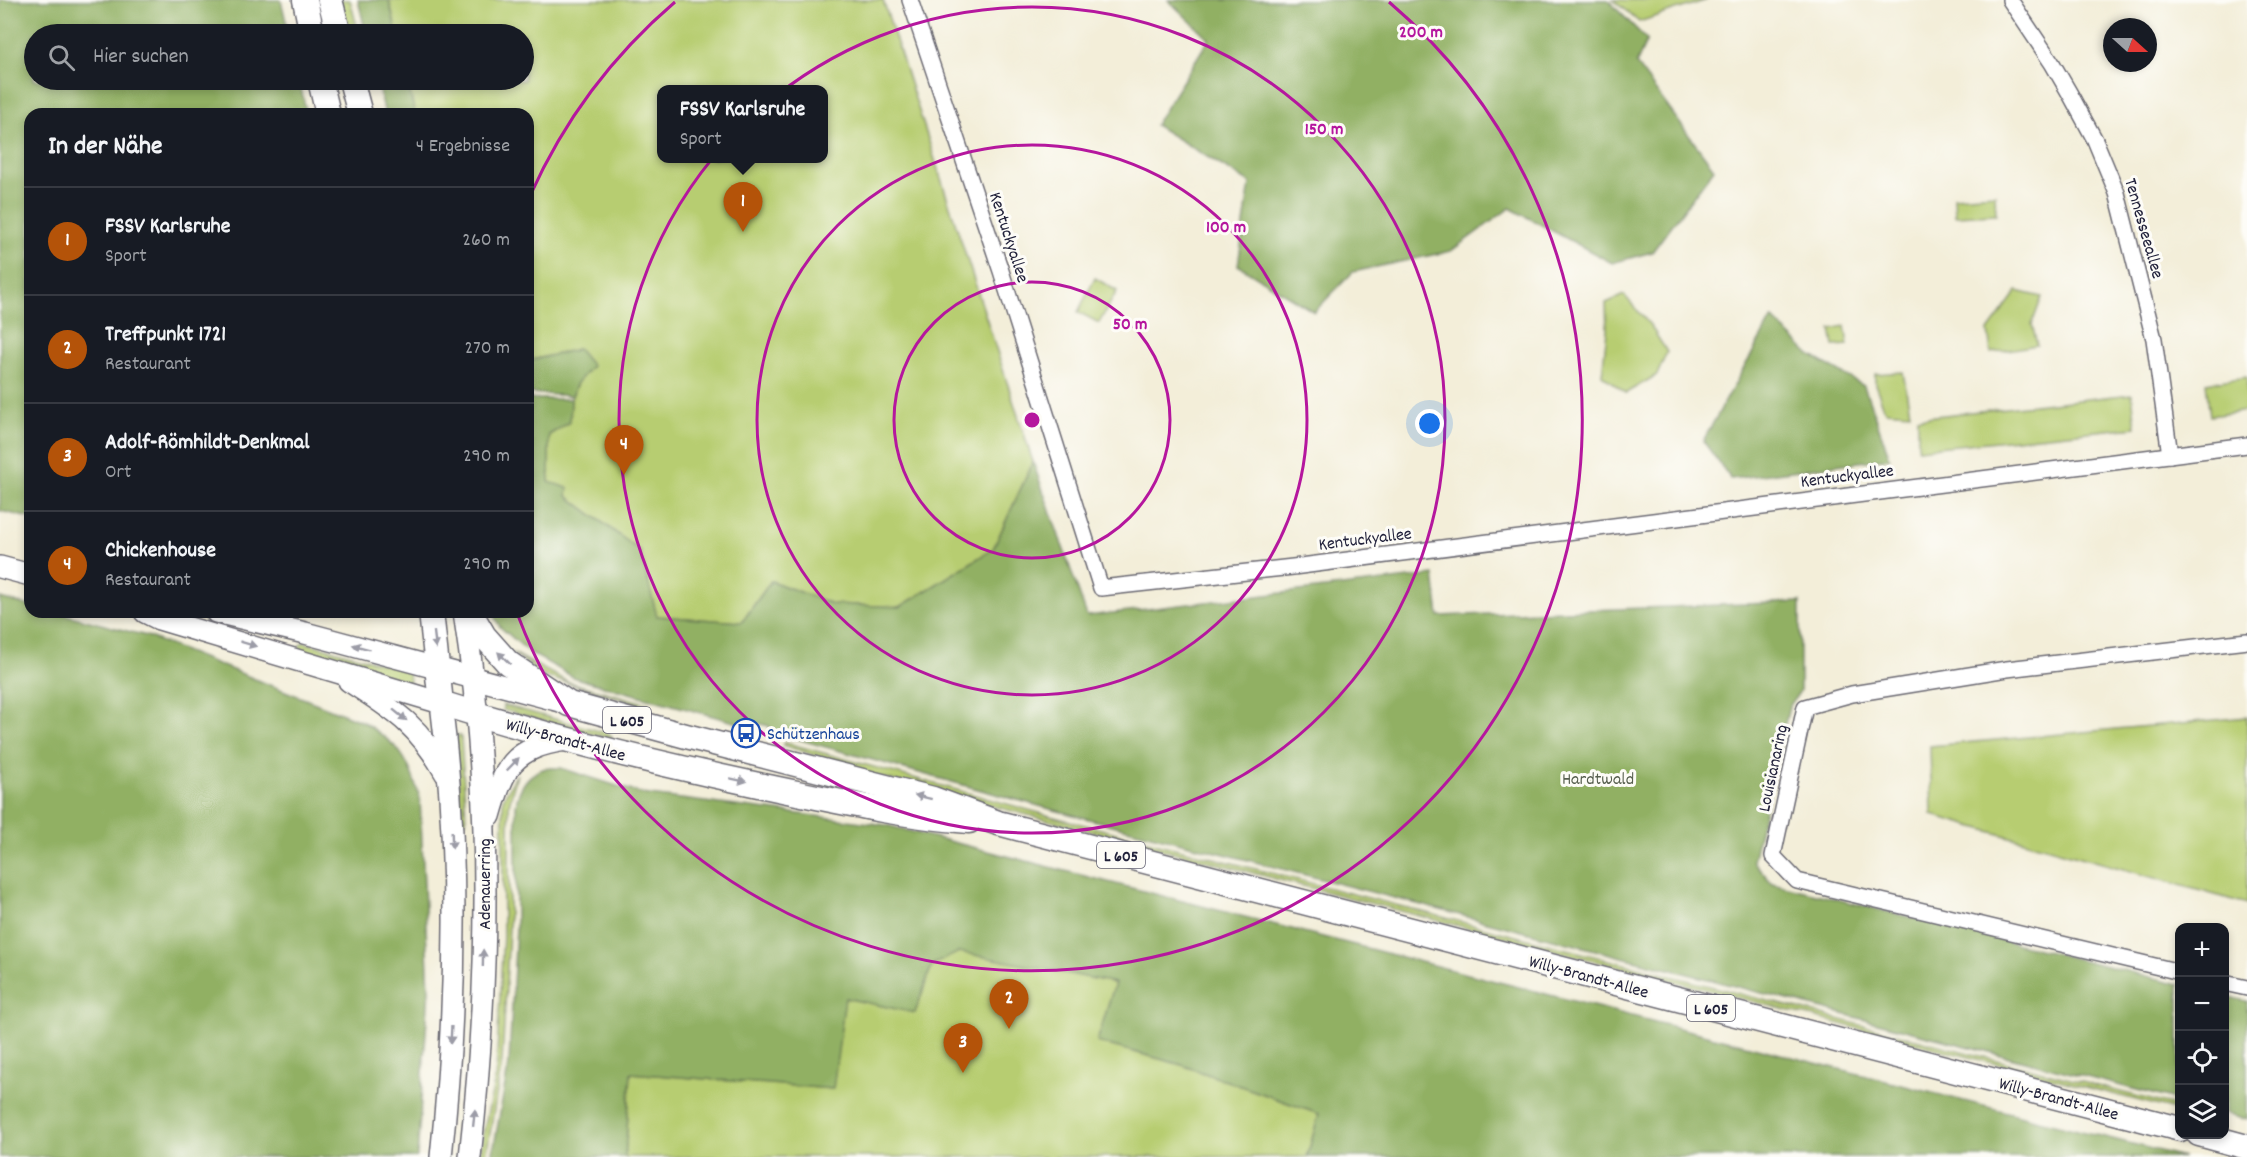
<!DOCTYPE html>
<html lang="de">
<head>
<meta charset="utf-8">
<style>
	body { margin:0; font-family:Dekko,sans-serif; background:#242831; color:#f1f3f6 }
	.controls { position:absolute; right:18px; bottom:18px; display:grid; overflow:hidden; border-radius:12px; box-shadow:0 3px 9px #0003 }
	.controls button { width:54px; height:54px; display:grid; place-items:center; padding:0; border:0; border-bottom:2px solid #363941; background:#171b24; color:#f1f3f6; font:30px sans-serif }
	.compass { position:absolute; left:2103px; top:18px; width:54px; height:54px; border-radius:50%; background:#171b24; box-shadow:0 3px 9px #0003; rotate:111deg }
	.you { position:absolute; left:1430px; top:424px; width:21px; height:21px; margin:-15px; border:4px solid #fff; border-radius:50%; background:#1a73e8; box-shadow:0 0 0 9px #1a73e833 }
	.badge { display:grid; place-items:center; width:39px; height:39px; border-radius:50%; background:#b45309; color:#fff; font-size:20px; font-weight:700 }
	.pin { position:absolute; translate:-50% -50px; filter:drop-shadow(0 2px 3px #0008) }
	.pin::after { content:''; position:absolute; top:32px; width:21px; height:18px; background:inherit; clip-path:polygon(0 0,100% 0,50% 100%) }
	.popup { position:absolute; left:657px; top:85px; width:171px; height:78px; box-sizing:border-box; display:grid; place-content:center; border-radius:12px; background:#171b24; filter:drop-shadow(0 2px 4px #0005); font-size:20px; white-space:nowrap; color:#9ea1a6 }
	.popup b { font-size:22px; color:#f1f3f6 }
	.popup::after { content:''; position:absolute; left:50%; top:100%; margin-left:-12px; border:12px solid transparent; border-top-color:#171b24 }
	.list { margin:0; padding:0; list-style:none }
	h2 { display:flex; justify-content:space-between; align-items:center; height:78px; margin:0; padding:0 24px; font-size:26px }
	h2 small { font-size:20px; font-weight:400; color:#9ea1a6 }
	.list li { display:grid; grid-template-columns:39px 1fr auto; gap:18px; align-items:center; box-sizing:border-box; height:108px; padding:0 24px; border-top:2px solid #363941 }
	.list b { display:block; font-size:22px; white-space:nowrap }
	.list p { margin:0; font-size:20px; white-space:nowrap; color:#9ea1a6 }
	.list em { font-size:20px; font-style:normal; color:#9ea1a6 }
	.icon { flex:none; width:33px; height:33px; fill:none; stroke:currentColor; stroke-width:2; stroke-linecap:round; stroke-linejoin:round }
	.map { position:relative; flex:none; width:2247px; height:1157px; overflow:hidden }
	.search { position:absolute; background:#171b24; box-shadow:0 3px 9px #0003; left:24px; top:24px; width:510px; height:66px; display:flex; align-items:center; gap:15px; box-sizing:border-box; padding:0 21px; border-radius:33px; color:#9ea1a6; font-size:22px }
	.panel { position:absolute; background:#171b24; box-shadow:0 3px 9px #0003; left:24px; top:108px; width:510px; height:510px; border-radius:18px }
	.map>svg:first-child { display:block }
	.green { fill:#b7cd71; stroke:#6c7856; stroke-width:1.5; fill-rule:evenodd }
	.forest { fill:#91b063; stroke:#5a694f; stroke-width:1.5 }
	.lines { fill:none; stroke-linecap:round; stroke-linejoin:round }
	.minor-casing { stroke:#6b6972; stroke-width:18 }
	.secondary-casing { stroke:#6b6972; stroke-width:24 }
	.primary-casing { stroke:#6b6972; stroke-width:27 }
	.minor { stroke:#fff; stroke-width:15 }
	.secondary { stroke:#fff; stroke-width:21 }
	.primary { stroke:#fff; stroke-width:24 }
	.oneway { fill:#9c9ca7 }
	.ring { fill:none; stroke:#b5179e; stroke-width:3 }
	.labels { text-anchor:middle; stroke-width:6; stroke-linejoin:round; paint-order:stroke }
	.shield { fill:#fdfcf7; stroke:#646373; stroke-width:1.5 }
	.shield-label { font-size:16px; font-weight:bold; fill:#22223b }
	.street-label { font-size:18px; fill:#22223b; stroke:#fdfcf7 }
	.transit-label { font-size:18px; fill:#164399; stroke:#fdfcf7; text-anchor:start }
	.park-label { font-size:18px; fill:#565e4e; stroke:#fdfcf7 }
	.centre { fill:#b5179e; stroke:#fdfcf7; stroke-width:3 }
	.ring-label { font-size:18px; text-anchor:middle; font-weight:bold; fill:#b5179e; stroke:#fdfcf7; stroke-width:6; stroke-linejoin:round; paint-order:stroke }
</style>
</head>
<body>
<div class="map">
<svg width="2247" height="1157" viewBox="0 0 2247 1157">
	<rect width="100%" height="100%" fill="#fdfcf7"/>
	<filter id="ink" filterUnits="userSpaceOnUse"><feTurbulence type="fractalNoise" baseFrequency=".0167" numOctaves="2"/><feDisplacementMap in="SourceGraphic" scale="12" xChannelSelector="R" yChannelSelector="G"/><feConvolveMatrix kernelMatrix="1 2 1 2 8 2 1 2 1" color-interpolation-filters="sRGB"/></filter>
	<filter id="wash" filterUnits="userSpaceOnUse"><feTurbulence type="fractalNoise" baseFrequency=".008" numOctaves="4" result="noise"/><feDisplacementMap in="SourceGraphic" scale="24" xChannelSelector="R" yChannelSelector="G"/><feGaussianBlur stdDeviation="1.35" result="paint"/><feColorMatrix in="noise" values="0 0 0 0 0 0 0 0 0 0 0 0 0 0 0 0 0 1.4 0 .05"/><feComposite in="paint" operator="in"/></filter>
	<g filter="url(#wash)">
		<rect width="100%" height="100%" fill="#f3eed9"/>
		<!-- green -->
		<g class="green">
			<polygon points="339,0 350,0 359,34 349,34"/>
			<path d="M389,0H883L1033,462L993,549L900,607L832,604L771,581L742,622L656,616L640,551L549,482V435L570,422L571,399L577,383V349L528,361V114H415L407,80H524V34H397ZM662,89H824V158H662Z"/>
			<polygon points="1613,0 1707,0 1639,22"/>
			<polygon points="1995,194 1996,214 1955,216 1954,197"/>
			<polygon points="1095,278 1117,291 1099,323 1078,312"/>
			<polygon points="2017,291 2042,297 2032,324 2037,345 1991,353 1988,331"/>
			<polygon points="1624,295 1650,325 1667,352 1657,375 1626,393 1602,375 1607,331 1606,303"/>
			<polygon points="1845,326 1848,345 1834,346 1831,329"/>
			<polygon points="1903,372 1910,413 1885,411 1875,384 1875,374"/>
			<polygon points="2247,377 2247,411 2210,416 2206,383"/>
			<polygon points="2132,394 2136,427 1918,449 1918,418"/>
			<polygon points="303,642 402,669 409,672 410,683 300,650 299,646"/>
			<polygon points="513,653 568,682 649,704 649,707 544,676"/>
			<polygon points="503,705 610,734 612,737 611,739 503,710"/>
			<polygon points="2247,717 2247,904 1932,815 1930,746"/>
			<polygon points="456,735 461,736 466,821 461,821"/>
			<polygon points="784,742 1050,816 2179,1107 2179,1111 884,778 783,745"/>
			<polygon points="517,774 509,805 509,928 502,1062 486,1157 480,1157 483,1134 496,1074 503,935 503,799"/>
			<polygon points="959,951 1115,983 1097,1042 1182,1065 1319,1114 1307,1157 625,1157 631,1073 832,1089 845,998 915,1013 932,965"/>
		</g>
		<!-- forest -->
		<g class="forest">
			<polygon points="0,0 281,0 289,34 34,34 34,80 299,80 307,114 30,114 30,518 0,511"/>
			<polygon points="358,0 389,0 397,34 366,34"/>
			<polygon points="1168,0 1608,0 1647,40 1636,64 1714,169 1652,252 1612,263 1510,208 1451,251 1353,272 1314,312 1238,265 1250,183 1155,125 1209,39"/>
			<polygon points="377,80 407,80 415,114 385,114"/>
			<polygon points="1772,318 1810,355 1864,386 1890,458 1731,479 1703,441"/>
			<polygon points="578,349 592,366 577,383 572,396 528,393 528,361"/>
			<polygon points="528,399 571,399 570,422 549,435 549,482 568,488 567,496 640,551 657,616 742,622 771,581 832,604 900,607 993,549 1033,462 1087,616 1434,575 1439,616 1800,602 1800,691 1789,707 1753,861 1772,883 2179,984 2179,1101 1050,809 771,732 769,726 756,723 752,727 575,678 530,653 500,627 492,612 528,612"/>
			<path d="M0,598L30,606V612H55L147,636L363,722C400,746 408,756 420,799L429,991L417,1157H0Z"/>
			<path d="M546,768H561L642,794L886,825L2183,1157H1307L1319,1114L1182,1065L1097,1042L1115,983L959,952L932,965L915,1013L845,998L833,1089L631,1073L625,1157H492L509,1062L516,928V805C519,786 528,773 546,768Z"/>
			<polygon points="2224,996 2247,1001 2247,1119 2225,1113"/>
		</g>
	</g>
	<g filter="url(#ink)">
		<g class="lines">
			<!-- minor casing -->
			<g class="minor-casing">
				<g id="minor">
					<polyline points="910,0 1001,271 1101,588 1293,567 2247,445"/>
					<polyline points="2010,0 2052,63 2070,94 2095,140 2117,193 2154,339 2170,455"/>
					<polyline points="2180,972 1797,881 1773,856 1805,707 1852,694 2007,669 2247,641"/>
					<polyline points="2224,983 2247,988"/>
				</g>
			</g>
			<!-- secondary casing -->
			<g class="secondary-casing">
				<g id="secondary">
					<polyline points="0,567 30,575"/>
					<path d="M145,612L159,619L441,703C460,854 457,1006 441,1157"/>
					<polyline points="216,612 305,633 560,701"/>
					<path d="M464,612C492,792 490,977 470,1157"/>
					<path d="M349,681C395,711 418,724 446,774"/>
					<path d="M490,816C504,767 512,748 566,740"/>
				</g>
			</g>
			<!-- primary casing -->
			<g class="primary-casing">
				<g id="primary">
					<polyline points="305,0 312,34"/>
					<polyline points="330,0 339,34"/>
					<polyline points="320,80 328,114"/>
					<polyline points="351,80 360,114"/>
					<path d="M431,612L441,703C547,737 655,763 763,786C832,800 899,816 969,821"/>
					<polyline points="470,612 484,636 508,663 569,704 686,736 933,799 998,823 2180,1129"/>
					<polyline points="2199,1134 2247,1147"/>
				</g>
			</g>
			<!-- minor -->
			<use href="#minor" class="minor"/>
			<!-- secondary -->
			<use href="#secondary" class="secondary"/>
			<!-- primary -->
			<use href="#primary" class="primary"/>
		</g>
		<!-- one-way arrows -->
		<defs><path id="oneway-solid" d="M-6-.8H1V-3.2L6.5 0L1 3.2V.8H-6Z" transform="scale(1.5)"/></defs>
		<g class="oneway">
			<use href="#oneway-solid" transform="translate(435 640) rotate(83)"/>
			<use href="#oneway-solid" transform="translate(248 644) rotate(17)"/>
			<use href="#oneway-solid" transform="translate(361 647) rotate(-165)"/>
			<use href="#oneway-solid" transform="translate(504 658) rotate(-136)"/>
			<use href="#oneway-solid" transform="translate(400 715) rotate(39)"/>
			<use href="#oneway-solid" transform="translate(513 764) rotate(-46)"/>
			<use href="#oneway-solid" transform="translate(738 780) rotate(12)"/>
			<use href="#oneway-solid" transform="translate(923 797) rotate(-166)"/>
			<use href="#oneway-solid" transform="translate(452 840) rotate(88)"/>
			<use href="#oneway-solid" transform="translate(483 958) rotate(-89)"/>
			<use href="#oneway-solid" transform="translate(451 1035) rotate(93)"/>
			<use href="#oneway-solid" transform="translate(474 1118) rotate(-84)"/>
		</g>
	</g>
	<!-- distance rings -->
	<g class="ring">
		<circle cx="1032" cy="420" r="138"/>
		<circle cx="1032" cy="420" r="275"/>
		<circle cx="1032" cy="420" r="413"/>
		<path d="M530 196A550 550 0 0 1 675 2M1389 2A550 550 0 1 1 517 613"/>
	</g>
	<!-- icons -->
	<defs>
		<g id="bus-ring" transform="scale(1.5)"><circle r="9.5" fill="#fdfcf7" stroke="#1a4fb4" stroke-width="1.5"/><path d="M-5-6H5V4H4V6H2V4H-2V6H-4V4H-5ZM-3.5-4V0h7V-4ZM-3.5 1.2v1.5H-2V1.2ZM2 1.2v1.5H3.5V1.2Z" fill="#1a4fb4"/></g>
	</defs>
	<g fill-rule="evenodd">
		<use href="#bus-ring" x="746" y="733"/>
	</g>
	<g class="labels">
		<!-- shield labels -->
		<g class="shield">
			<rect x="603" y="707" width="48" height="26" rx="4.5"/>
			<rect x="1097" y="842" width="48" height="26" rx="4.5"/>
			<rect x="1687" y="995" width="48" height="26" rx="4.5"/>
		</g>
		<g class="shield-label">
			<text x="627" y="726">L 605</text>
			<text x="1121" y="861">L 605</text>
			<text x="1711" y="1014">L 605</text>
		</g>
		<!-- street labels -->
		<g class="street-label">
			<text transform="translate(2145 228) rotate(74)" y="6">Tennesseeallee</text>
			<text transform="translate(1010 237) rotate(72)" y="6">Kentuckyallee</text>
			<text transform="translate(1847 475) rotate(-7)" y="6">Kentuckyallee</text>
			<text transform="translate(1365 538) rotate(-7)" y="6">Kentuckyallee</text>
			<text transform="translate(566 739) rotate(15)" y="6">Willy-Brandt-Allee</text>
			<text transform="translate(1772 768) rotate(-78)" y="6">Louisianaring</text>
			<text transform="translate(484 884) rotate(-90)" y="6">Adenauerring</text>
			<text transform="translate(1589 976) rotate(15)" y="6">Willy-Brandt-Allee</text>
			<text transform="translate(2059 1098) rotate(15)" y="6">Willy-Brandt-Allee</text>
		</g>
		<!-- transit labels -->
		<g class="transit-label">
			<text x="767" y="739">Schützenhaus</text>
		</g>
		<!-- park labels -->
		<g class="park-label">
			<text x="1598" y="784">Hardtwald</text>
		</g>
	</g>
	<circle cx="1032" cy="420" r="9" class="centre"/>
	<g class="ring-label">
		<text x="1421" y="37">200 m</text>
		<text x="1324" y="134">150 m</text>
		<text x="1226" y="232">100 m</text>
		<text x="1130" y="329">50 m</text>
	</g>
</svg>
<div class="controls">
<button>+</button>
<button>−</button>
<button><svg class="icon" aria-label="locate" viewBox="0 0 24 24"><circle cx="12" cy="12" r="6"/><path d="M12 2v4M12 18v4M2 12h4M18 12h4"/></svg></button>
<button><svg class="icon" aria-label="layers" viewBox="0 0 24 24"><path d="M12 4l9 5-9 5-9-5zM3 14l9 5 9-5"/></svg></button>
</div>
<svg class="compass" viewBox="-18 -18 36 36"><path d="M0-13l5 13h-10z" fill="#e53935"/><path d="M0 13l5-13h-10z" fill="#9ea1a6"/></svg>
<div class="you"></div>
<div class="pin badge" style="left:743px;top:232px">1</div>
<div class="popup"><b>FSSV Karlsruhe</b>Sport</div>
<div class="pin badge" style="left:1009px;top:1029px">2</div>
<div class="pin badge" style="left:963px;top:1073px">3</div>
<div class="pin badge" style="left:624px;top:475px">4</div>
<div class="search"><svg class="icon" aria-label="search" viewBox="0 0 24 24"><circle cx="10" cy="10" r="6"/><path d="M15 15l6 6"/></svg>Hier suchen</div>
<section class="panel">
<h2>In der Nähe<small>4 Ergebnisse</small></h2>
<ul class="list">
<li><span class="badge">1</span><div><b>FSSV Karlsruhe</b><p>Sport</p></div><em>260 m</em></li>
<li><span class="badge">2</span><div><b>Treffpunkt 1721</b><p>Restaurant</p></div><em>270 m</em></li>
<li><span class="badge">3</span><div><b>Adolf-Römhildt-Denkmal</b><p>Ort</p></div><em>290 m</em></li>
<li><span class="badge">4</span><div><b>Chickenhouse</b><p>Restaurant</p></div><em>290 m</em></li>
</ul>
</section>
</div>
</body>
</html>
